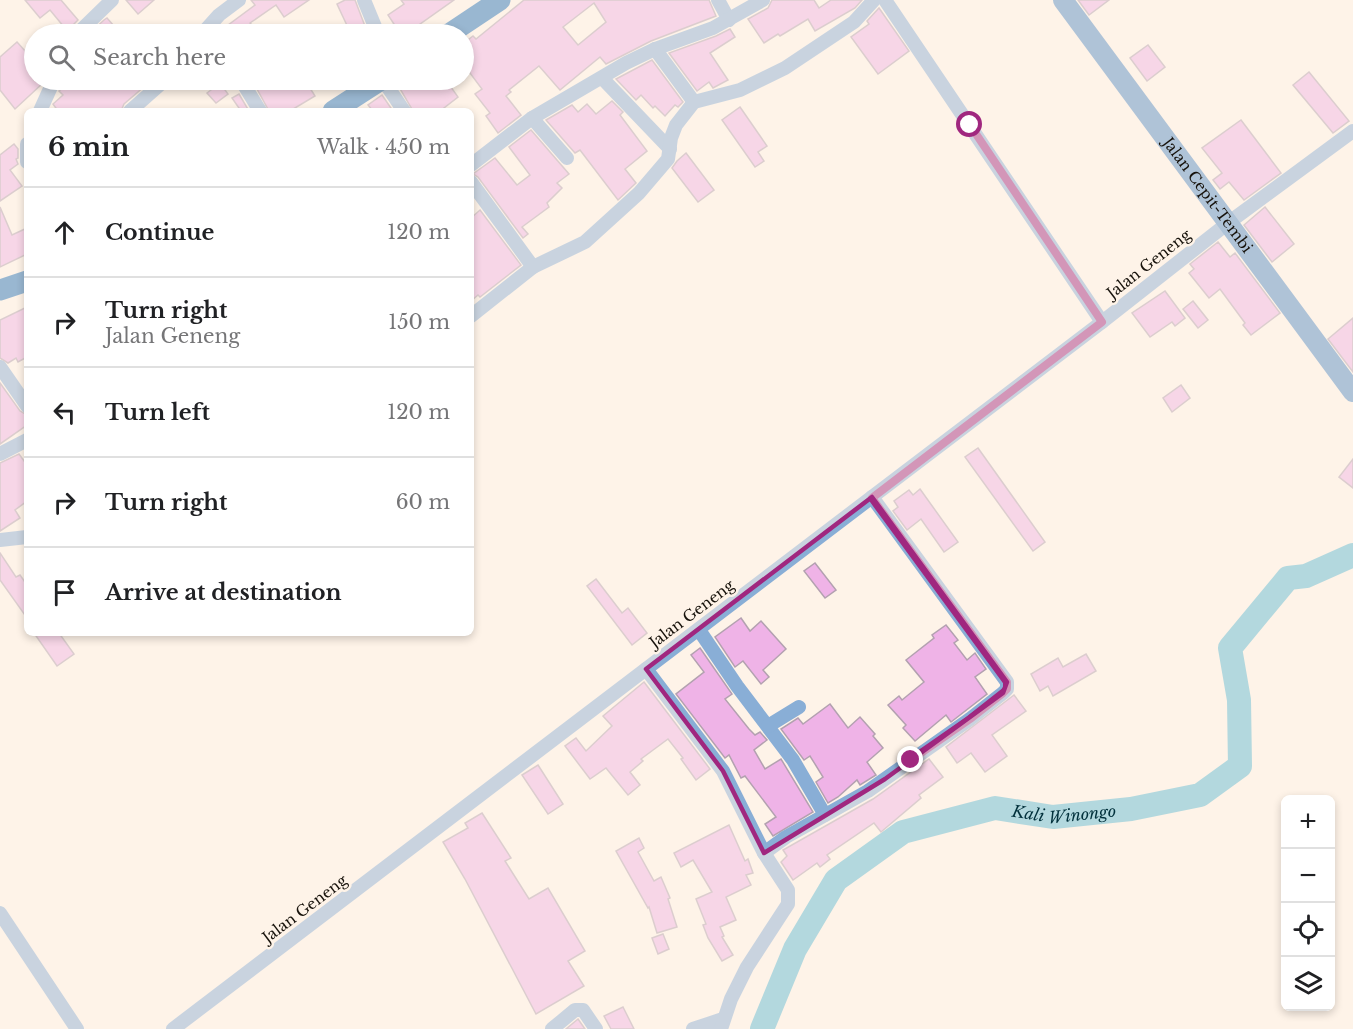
<!DOCTYPE html>
<html lang="en">
<head>
<meta charset="utf-8">
<style>
	body { margin:0; font-family:"Libre Baskerville",serif; background:#f6f6f6; color:#202124 }
	.controls { position:absolute; right:18px; bottom:18px; display:grid; overflow:hidden; border-radius:9px; box-shadow:0 3px 9px #0003 }
	.controls button { width:54px; height:54px; display:grid; place-items:center; padding:0; border:0; border-bottom:2px solid #e0e0e0; background:#fff; color:#202124; font:30px sans-serif }
	.stop { position:absolute; width:18px; height:18px; margin:-14px; border:4px solid #a0277f; border-radius:50%; background:#fff }
	.stop.end { background:#a0277f; border-color:#fff; box-shadow:0 2px 6px #0008 }
	.list { margin:0; padding:0; list-style:none }
	h2 { display:flex; justify-content:space-between; align-items:center; height:78px; margin:0; padding:0 24px; font-size:26px }
	h2 small { font-size:20px; font-weight:400; color:#757577 }
	.list li { display:grid; grid-template-columns:39px 1fr auto; gap:18px; align-items:center; box-sizing:border-box; height:90px; padding:0 24px; border-top:2px solid #e0e0e0 }
	.list b { display:block; font-size:22px; white-space:nowrap }
	.list p { margin:0; font-size:20px; white-space:nowrap; color:#757577 }
	.list em { font-size:20px; font-style:normal; color:#757577 }
	.icon { flex:none; width:33px; height:33px; fill:none; stroke:currentColor; stroke-width:2; stroke-linecap:round; stroke-linejoin:round }
	.map { position:relative; flex:none; width:1353px; height:1029px; overflow:hidden }
	.search { position:absolute; background:#fff; box-shadow:0 3px 9px #0003; left:24px; top:24px; width:450px; height:66px; display:flex; align-items:center; gap:15px; box-sizing:border-box; padding:0 21px; border-radius:33px; color:#757577; font-size:22px }
	.panel { position:absolute; background:#fff; box-shadow:0 3px 9px #0003; left:24px; top:108px; width:450px; height:528px; border-radius:9px }
	.map>svg:first-child { display:block }
	.lines { fill:none; stroke-linecap:round; stroke-linejoin:round }
	.river { stroke:#59b8d2; stroke-width:24 }
	.building { fill:#efb3e7; stroke:#b3a1b0; stroke-width:1.5; fill-rule:evenodd }
	.minor { stroke:#89aed6; stroke-width:14 }
	.secondary { stroke:#518ac4; stroke-width:20 }
	.primary { stroke:#1f70b6; stroke-width:21 }
	.route { stroke:#a0277f; stroke-width:8 }
	.marked { fill:none; stroke:#a0277f; stroke-width:4.5; stroke-linejoin:round }
	.labels { text-anchor:middle; stroke-width:5; stroke-linejoin:round; paint-order:stroke }
	.street-label { font-size:15px; fill:#17120b; stroke:#fef3e8 }
	.water-label { font-size:16px; font-style:italic; fill:#02313c; stroke:#fef3e8 }
</style>
</head>
<body>
<div class="map">
<svg width="1353" height="1029" viewBox="0 0 1353 1029">
	<rect width="100%" height="100%" fill="#fef3e8"/>
	<g class="lines">
		<!-- river -->
		<path class="river" id="s1" d="M762,1029L795,949L836,880L903,832L995,808L1053,817L1131,809L1200,795L1240,766L1239,700L1230,648L1288,578L1306,576L1353,555"/>
	</g>
	<!-- building -->
	<g class="building">
		<polygon points="25,0 61,0 78,20 70,28 68,34 55,34 64,27 50,10 40,18"/>
		<polygon points="126,0 154,0 138,14"/>
		<polygon points="251,0 309,0 284,17 276,5 250,23 252,25 248,28 253,34 216,34 255,5"/>
		<polygon points="345,0 355,0 368,34 351,34 337,4"/>
		<polygon points="401,0 454,0 416,27 419,31 413,34 387,34 385,29 394,24 388,15 404,4"/>
		<path d="M524,0H709L716,16L651,41L606,64L600,57L560,90L539,66L509,90L511,92L506,96L521,115L498,133L486,116L490,113L475,94L482,89L464,65V43L473,36L476,39ZM594,3L606,22L578,45L563,27Z"/>
		<polygon points="772,0 814,0 819,8 831,0 862,0 855,8 815,31 808,19 780,36 778,34 764,43 748,19 768,8"/>
		<polygon points="1078,0 1109,0 1089,15"/>
		<polygon points="879,8 909,51 878,74 851,37 869,24 867,21"/>
		<polygon points="107,18 121,34 89,34 104,20"/>
		<polygon points="730,29 735,37 710,53 728,80 713,88 709,82 697,91 669,53 716,36"/>
		<polygon points="17,42 26,52 34,45 34,80 40,80 43,83 15,109 0,90 0,57"/>
		<polygon points="1148,45 1165,67 1147,81 1130,58"/>
		<polygon points="652,60 683,102 678,107 675,105 665,116 655,106 653,108 641,95 636,100 616,79"/>
		<polygon points="1309,72 1349,121 1333,133 1293,85"/>
		<polygon points="73,80 152,80 124,104 121,111 58,111 53,104 63,95 59,91"/>
		<polygon points="273,80 305,80 315,96 290,111 269,111 257,89"/>
		<polygon points="409,80 446,80 458,97 440,111 413,111 399,87"/>
		<polygon points="220,83 228,94 216,103 207,93"/>
		<polygon points="239,94 249,111 241,111 232,98"/>
		<polygon points="382,95 393,111 373,111 368,105"/>
		<polygon points="612,101 623,112 620,115 647,151 625,169 636,183 618,200 580,150 575,153 546,120 572,105 578,112 587,104 596,114"/>
		<polygon points="740,107 767,146 758,152 764,161 755,167 722,120"/>
		<polygon points="1241,120 1281,173 1244,200 1229,182 1220,189 1213,180 1222,173 1202,148"/>
		<polygon points="531,130 569,174 557,183 562,188 547,203 549,207 522,227 528,234 523,238 478,177 473,174 495,158 517,185 530,175 509,147"/>
		<polygon points="14,144 18,149 18,158 16,159 18,164 10,170 22,186 0,201 0,155"/>
		<polygon points="686,153 714,190 698,202 672,168 677,161"/>
		<polygon points="0,207 12,235 27,228 27,254 0,267"/>
		<polygon points="1265,207 1294,244 1272,262 1244,225"/>
		<polygon points="480,210 521,265 480,297 478,295 471,301 471,218"/>
		<polygon points="1218,242 1230,257 1235,253 1280,313 1251,335 1243,325 1245,323 1220,289 1209,298 1189,273 1194,269 1190,264"/>
		<polygon points="1165,291 1185,318 1175,326 1172,322 1150,337 1132,313"/>
		<polygon points="1193,301 1208,320 1198,328 1183,309"/>
		<polygon points="27,307 27,357 18,362 16,358 8,363 0,358 0,320"/>
		<polygon points="1353,318 1353,372 1328,339"/>
		<polygon points="0,383 20,411 27,415 27,425 0,444"/>
		<polygon points="1181,385 1190,398 1172,412 1163,398"/>
		<polygon points="978,448 1045,542 1033,551 965,457"/>
		<polygon points="19,454 27,465 27,501 15,510 20,518 0,531 0,463"/>
		<polygon points="1353,459 1353,488 1339,477"/>
		<polygon points="920,489 958,542 944,552 921,519 907,530 893,511 898,507 894,501 909,490 913,495"/>
		<polygon points="0,553 16,577 20,575 27,585 27,618 0,580"/>
		<polygon points="815,563 836,590 825,598 804,571"/>
		<polygon points="596,579 622,613 628,608 647,633 632,645 587,586"/>
		<polygon points="741,618 750,631 761,621 786,649 763,670 769,677 761,684 743,661 735,667 715,637"/>
		<polygon points="946,625 958,640 954,643 967,660 975,653 986,669 975,677 987,694 951,722 946,715 915,741 903,728 906,725 888,705 899,696 902,700 924,682 906,660 934,638 932,635"/>
		<polygon points="34,633 59,633 74,654 57,666"/>
		<polygon points="700,648 732,694 725,699 749,729 755,735 760,732 767,740 754,750 765,769 781,759 813,812 773,836 765,824 776,817 745,776 741,778 729,755 725,758 676,694 704,672 691,655"/>
		<polygon points="1086,654 1096,671 1053,696 1048,686 1040,691 1031,674 1058,658 1063,667"/>
		<polygon points="644,682 710,769 696,780 681,759 683,758 668,739 641,759 643,761 630,772 640,785 628,795 606,768 590,779 565,746 576,738 586,751 612,726 603,716"/>
		<polygon points="1014,695 1026,711 992,735 1007,756 985,772 971,753 957,763 946,747"/>
		<polygon points="830,704 848,728 860,717 875,734 873,736 883,748 867,762 876,775 860,785 857,780 838,797 828,803 816,782 823,777 810,756 804,760 781,729 798,718 803,724"/>
		<polygon points="929,759 943,777 919,795 921,798 881,832 874,823 827,855 830,859 820,867 817,863 793,880 781,862 787,856 783,850 873,799"/>
		<polygon points="538,765 563,804 548,814 522,775"/>
		<polygon points="482,813 511,858 505,861 529,899 548,888 585,951 568,961 584,986 536,1014 465,879 443,842 468,828 465,823"/>
		<polygon points="729,825 745,861 748,859 753,873 746,875 751,885 726,897 736,920 720,927 724,936 722,937 733,955 722,961 708,938 703,925 706,924 696,899 712,892 693,860 681,867 674,853"/>
		<polygon points="639,838 644,848 638,852 654,881 661,877 670,898 668,899 677,927 657,933 649,907 648,908 616,851"/>
		<polygon points="663,934 669,949 658,954 652,938"/>
		<polygon points="623,1007 634,1029 611,1029 604,1016"/>
		<polygon points="578,1019 585,1029 566,1029"/>
	</g>
	<g class="lines">
		<!-- minor -->
		<g class="minor">
			<polyline points="364,0 378,34"/>
			<polyline points="718,0 729,20"/>
			<polyline points="885,0 1102,322"/>
			<polyline points="77,34 112,0"/>
			<polyline points="202,34 219,15 239,0"/>
			<polyline points="655,49 694,102"/>
			<polyline points="602,78 670,149"/>
			<polyline points="241,80 260,111"/>
			<polyline points="383,80 404,111"/>
			<polyline points="40,111 54,80"/>
			<polyline points="130,111 165,80"/>
			<polyline points="532,118 567,158"/>
			<polyline points="27,144 27,162"/>
			<polyline points="471,165 532,118 626,63 655,49 713,28 763,0"/>
			<polyline points="471,182 533,267"/>
			<polyline points="471,316 533,267 585,242 639,193 668,159 671,138 676,125 694,102 740,90 785,68 854,22 874,0"/>
			<polyline points="0,367 27,406"/>
			<polyline points="0,454 27,440"/>
			<polyline points="0,540 27,537"/>
			<polyline points="699,630 737,686 793,760 825,815"/>
			<polyline points="646,669 723,771 764,853 786,837 868,791 970,719 1003,693 1007,689 1007,682 872,497"/>
			<polyline points="768,726 799,707"/>
			<polyline points="0,913 77,1029"/>
			<polyline points="173,1029 1102,322 1228,223 1353,131"/>
			<polyline points="552,1029 575,1010 583,1010 596,1029"/>
			<polyline points="693,1029 723,1019"/>
			<polyline points="721,1029 731,999 747,967 788,904 788,890 764,853"/>
		</g>
		<!-- secondary -->
		<path class="secondary" id="s2" d="M1063,0L1353,392"/>
		<!-- primary -->
		<g class="primary">
			<polyline points="449,34 500,0"/>
			<polyline points="333,111 381,80"/>
			<polyline points="0,290 27,281"/>
		</g>
	</g>
	<g class="lines">
		<!-- route -->
		<polyline class="route" points="911,760 970,719 1003,693 1007,689 1007,682 872,498 1102,322 970,125"/>
	</g>
	<!-- marked area -->
	<path d="M0 0H1353V1029H0ZM872,497L1007,682L1003,693L885,779L764,853L723,771L646,669Z" fill="#fef3e8" fill-opacity=".55" fill-rule="evenodd"/>
	<path class="marked" d="M872,497L1007,682L1003,693L885,779L764,853L723,771L646,669Z"/>
	<g class="labels">
		<!-- street labels -->
		<g class="street-label">
			<text dy="5" stroke="none"><textPath href="#s2" startOffset="243">Jalan Cepit-Tembi</textPath></text>
			<text transform="translate(1149 264) rotate(-38)" y="5">Jalan Geneng</text>
			<text transform="translate(692 614) rotate(-37)" y="5">Jalan Geneng</text>
			<text transform="translate(305 909) rotate(-37)" y="5">Jalan Geneng</text>
		</g>
		<!-- water labels -->
		<g class="water-label">
			<text dy="6" stroke="none"><textPath href="#s1" startOffset="414">Kali Winongo</textPath></text>
		</g>
	</g>
</svg>
<div class="controls">
<button>+</button>
<button>−</button>
<button><svg class="icon" aria-label="locate" viewBox="0 0 24 24"><circle cx="12" cy="12" r="6"/><path d="M12 2v4M12 18v4M2 12h4M18 12h4"/></svg></button>
<button><svg class="icon" aria-label="layers" viewBox="0 0 24 24"><path d="M12 4l9 5-9 5-9-5zM3 14l9 5 9-5"/></svg></button>
</div>
<div class="stop" style="left:970px;top:125px"></div>
<div class="stop end" style="left:911px;top:760px"></div>
<div class="search"><svg class="icon" aria-label="search" viewBox="0 0 24 24"><circle cx="10" cy="10" r="6"/><path d="M15 15l6 6"/></svg>Search here</div>
<section class="panel">
<h2>6 min<small>Walk · 450 m</small></h2>
<ul class="list">
<li><svg class="icon" aria-label="ahead" viewBox="0 0 24 24"><path d="M12 20V5M6 11l6-6 6 6"/></svg><div><b>Continue</b></div><em>120 m</em></li>
<li><svg class="icon" aria-label="right" viewBox="0 0 24 24"><path d="M7 20v-9h11M14 6l5 5-5 5"/></svg><div><b>Turn right</b><p>Jalan Geneng</p></div><em>150 m</em></li>
<li><svg class="icon" aria-label="left" viewBox="0 0 24 24"><path d="M17 20v-9H6M10 6l-5 5 5 5"/></svg><div><b>Turn left</b></div><em>120 m</em></li>
<li><svg class="icon" aria-label="right" viewBox="0 0 24 24"><path d="M7 20v-9h11M14 6l5 5-5 5"/></svg><div><b>Turn right</b></div><em>60 m</em></li>
<li><svg class="icon" aria-label="arrive" viewBox="0 0 24 24"><path d="M6 21V4h12l-3 4 3 4H6"/></svg><div><b>Arrive at destination</b></div></li>
</ul>
</section>
</div>
</body>
</html>
